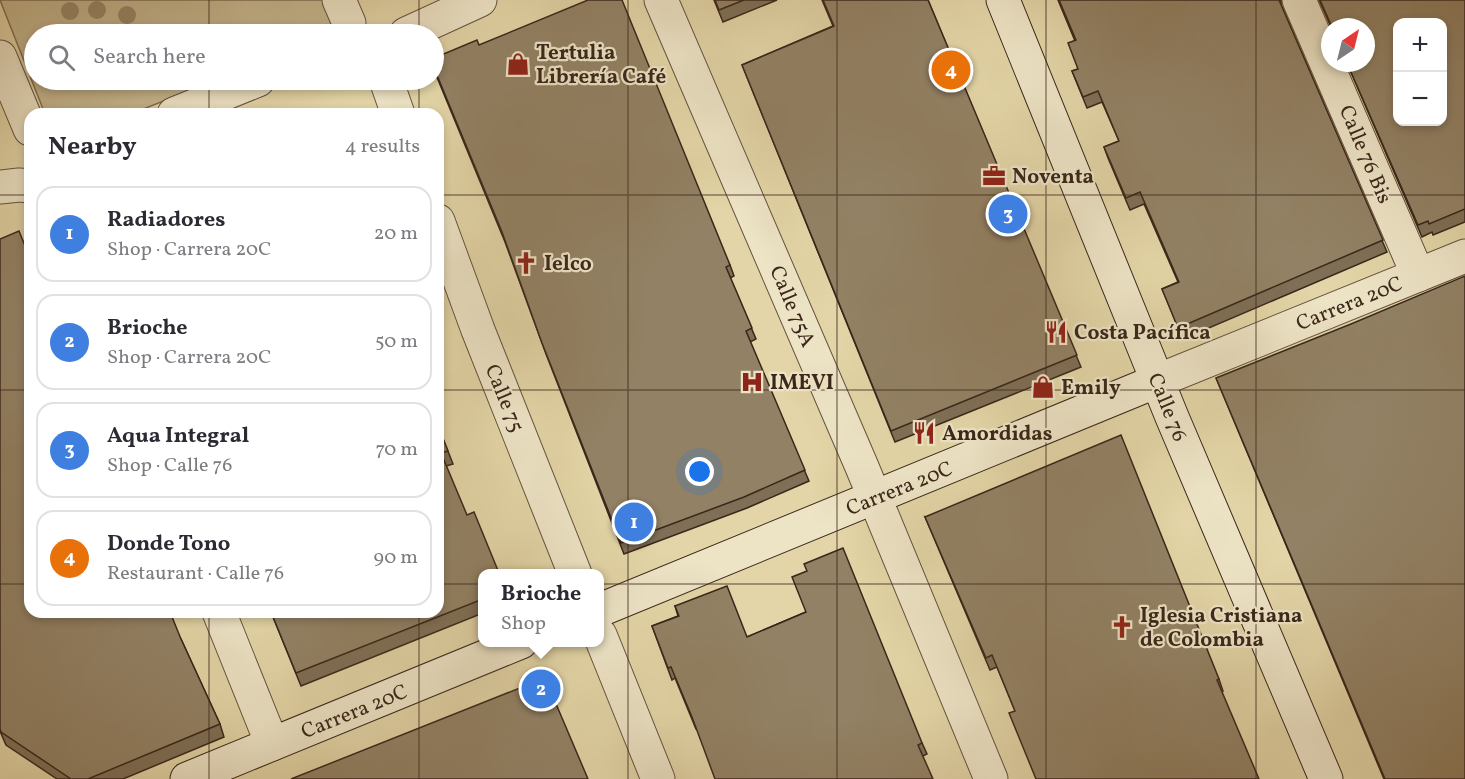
<!DOCTYPE html>
<html lang="en">
<head>
<meta charset="utf-8">
<style>
	body { margin:0; font-family:Vollkorn,serif; background:#f7f7f7; color:#2b2b33 }
	.controls { position:absolute; right:18px; top:18px; display:grid; overflow:hidden; border-radius:12px; box-shadow:0 3px 9px #0003 }
	.controls button { width:54px; height:54px; display:grid; place-items:center; padding:0; border:0; border-bottom:2px solid #e1e1e2; background:#fff; color:#2b2b33; font:30px sans-serif }
	.compass { position:absolute; left:1321px; top:18px; width:54px; height:54px; border-radius:50%; background:#fff; box-shadow:0 3px 9px #0003; rotate:35deg }
	.you { position:absolute; left:700px; top:472px; width:21px; height:21px; margin:-15px; border:4px solid #fff; border-radius:50%; background:#1a73e8; box-shadow:0 0 0 9px #1a73e833 }
	.badge { display:grid; place-items:center; width:39px; height:39px; border-radius:50%; background:#b45309; color:#fff; font-size:20px; font-weight:700 }
	.pin { position:absolute; translate:-50% -50%; border:3px solid #fff; box-shadow:0 2px 6px #0006 }
	.popup { position:absolute; left:478px; top:569px; width:126px; height:78px; box-sizing:border-box; display:grid; place-content:center; border-radius:12px; background:#fff; filter:drop-shadow(0 2px 4px #0005); font-size:20px; white-space:nowrap; color:#7c7c81 }
	.popup b { font-size:22px; color:#2b2b33 }
	.popup::after { content:''; position:absolute; left:50%; top:100%; margin-left:-12px; border:12px solid transparent; border-top-color:#fff }
	.list { margin:0; padding:0; list-style:none }
	h2 { display:flex; justify-content:space-between; align-items:center; height:78px; margin:0; padding:0 24px; font-size:26px }
	h2 small { font-size:20px; font-weight:400; color:#7c7c81 }
	.list li { display:grid; grid-template-columns:39px 1fr auto; gap:18px; align-items:center; box-sizing:border-box; height:96px; margin:0 12px 12px; padding:0 12px; border:2px solid #e1e1e2; border-radius:18px }
	.list b { display:block; font-size:22px; white-space:nowrap }
	.list p { margin:0; font-size:20px; white-space:nowrap; color:#7c7c81 }
	.list em { font-size:20px; font-style:normal; color:#7c7c81 }
	.icon { flex:none; width:33px; height:33px; fill:none; stroke:currentColor; stroke-width:2; stroke-linecap:round; stroke-linejoin:round }
	.map { position:relative; flex:none; width:1465px; height:779px; overflow:hidden }
	.search { position:absolute; background:#fff; box-shadow:0 3px 9px #0003; left:24px; top:24px; width:420px; height:66px; display:flex; align-items:center; gap:15px; box-sizing:border-box; padding:0 21px; border-radius:33px; color:#7c7c81; font-size:22px }
	.panel { position:absolute; background:#fff; box-shadow:0 3px 9px #0003; left:24px; top:108px; width:420px; height:510px; border-radius:18px }
	.map>svg:first-child { display:block }
	.green { fill:#c6b78f; stroke:#806f55; stroke-width:1.5 }
	.lines { fill:none; stroke-linecap:round; stroke-linejoin:round }
	.street-casing { stroke:#64523e; stroke-width:35 }
	.secondary-casing { stroke:#3a271b; stroke-width:35 }
	.street { stroke:#ede4c6; stroke-width:33 }
	.secondary { stroke:#ede4c6; stroke-width:33 }
	.tree { fill:#99896a }
	.wall { fill:#7e6f56; stroke:#3a271b; stroke-width:1.5 }
	.building { fill:#928164; stroke:#3a271b; stroke-width:1.5; fill-rule:evenodd }
	.grid { fill:none; stroke:#3a271b; stroke-width:1.5; stroke-opacity:0.55 }
	.labels { text-anchor:middle; stroke-width:4.5; stroke-linejoin:round; paint-order:stroke }
	.poi-label { font-size:21px; font-weight:bold; fill:#3a271b; stroke:#ede4c6; text-anchor:start }
	.street-label { font-size:21px; fill:#3a271b; stroke:#ede4c6 }
</style>
</head>
<body>
<div class="map">
<svg width="1465" height="779" viewBox="0 0 1465 779">
	<rect width="100%" height="100%" fill="#e3d5a7"/>
	<filter id="stains"><feTurbulence type="fractalNoise" baseFrequency=".00333" numOctaves="4"/><feColorMatrix values="0 0 0 0 .2 0 0 0 0 .09 0 0 0 0 .02 0 0 0 .5 -.17"/></filter>
	<radialGradient id="worn" r=".72"><stop offset=".6" stop-color="#630" stop-opacity="0"/><stop offset="1" stop-color="#630" stop-opacity=".3"/></radialGradient>
	<!-- green -->
	<polygon class="green" points="0,0 324,0 336,30 326,34 34,34 34,80 216,80 131,114 45,114"/>
	<g class="lines">
		<!-- street casing -->
		<g class="street-casing">
			<g id="street">
				<polyline points="339,0 349,23 347,34"/>
				<polyline points="661,0 862,467 991,779"/>
				<polyline points="1299,0 1418,275"/>
				<polyline points="406,34 480,0"/>
				<polyline points="0,57 30,129"/>
				<polyline points="386,80 398,114"/>
				<polyline points="174,114 258,80"/>
				<polyline points="0,187 19,185 30,186"/>
				<polyline points="438,221 478,330 575,574"/>
				<polyline points="1157,381 1465,256"/>
				<polyline points="219,612 272,744"/>
				<polyline points="600,635 658,779"/>
			</g>
		</g>
		<!-- secondary casing -->
		<g class="secondary-casing">
			<g id="secondary">
				<polyline points="1003,0 1172,417 1326,779"/>
				<polyline points="600,610 1157,381"/>
				<polyline points="187,779 521,642"/>
			</g>
		</g>
		<!-- street -->
		<use href="#street" class="street"/>
		<!-- secondary -->
		<use href="#secondary" class="secondary"/>
	</g>
	<!-- trees -->
	<g class="tree">
		<circle cx="97" cy="10" r="9"/>
		<circle cx="70" cy="11" r="9"/>
		<circle cx="127" cy="15" r="9"/>
	</g>
	<!-- wall -->
	<g class="wall">
		<polygon points="714,0 777,0 723,22"/>
		<polygon points="822,0 928,0 1081,367 895,442 742,65 833,26"/>
		<polygon points="1058,0 1281,0 1281,5 1387,252 1183,339 1162,289 1178,282 1144,204 1130,210 1108,158 1104,147 1119,141 1102,102 1087,108 1072,71 1078,69 1075,41"/>
		<polygon points="1319,0 1465,0 1465,222 1433,235 1432,232 1422,237 1347,63 1366,63 1366,27 1331,27"/>
		<polygon points="479,45 730,265 734,276 730,278 756,339 750,342 809,481 747,508 624,554 546,354 505,242 434,70 434,58"/>
		<polygon points="0,239 30,612 181,639 220,724 224,737 123,779 57,779 6,745 0,731"/>
		<polygon points="1216,378 1465,779 1384,779"/>
		<polygon points="438,426 453,464 446,466 483,573 483,613 301,686 271,612 438,612"/>
		<polygon points="925,517 1219,679 1223,691 1015,711 997,667 990,670"/>
		<polygon points="675,606 747,637 806,612 922,743 927,754 923,756 696,729 675,678 672,680 652,626 678,616"/>
	</g>
	<!-- building -->
	<g class="building">
		<polygon points="588,0 622,0 730,265 726,267 752,328 746,331 805,470 744,497 621,543 542,343 502,232 434,68 434,58 477,40 479,45"/>
		<polygon points="715,0 744,0 719,10"/>
		<polygon points="823,0 928,0 1077,355 891,431 742,65 834,26"/>
		<polygon points="1059,0 1279,0 1383,240 1178,328 1162,289 1179,282 1140,192 1126,198 1104,147 1119,141 1098,91 1083,97 1072,71 1078,69 1068,43 1076,40"/>
		<path d="M1320,0H1465V209L1429,224L1428,221L1418,225L1347,63H1366V27H1332ZM1398,22H1443V122H1398Z"/>
		<polygon points="19,231 30,258 30,612 170,612 181,639 220,724 88,779 71,779 1,732 0,729 0,239"/>
		<polygon points="1465,276 1465,779 1385,779 1216,378 1351,324"/>
		<polygon points="438,426 448,451 441,453 467,515 474,512 499,573 483,573 483,599 296,673 271,612 438,612"/>
		<polygon points="1121,435 1219,679 1217,680 1259,779 1036,779 1009,713 1015,711 992,655 986,658 925,517"/>
		<polygon points="843,548 922,743 918,745 933,779 715,779 692,717 671,667 668,668 652,626 679,616 675,606 727,586 747,637 806,612 792,577 807,571 804,564"/>
		<polygon points="545,678 588,779 291,779"/>
	</g>
	<!-- grid -->
	<path class="grid" d="M209,0V34M419,0V34M628,0V779M837,0V779M1046,0V779M1256,0V779M209,80V114M419,80V114M0,195H30M438,195H1465M0,390H30M438,390H1465M0,584H30M438,584H1465M209,612V779M419,612V779"/>
	<!-- icons -->
	<defs>
		<g id="shop-bare" transform="scale(1.8)"><path d="M-5-2.5h2.3a2.7 3.5 0 0 1 5.4 0H5L5.5 6h-11ZM-1.5-2.5h3a1.5 2.3 0 0 0-3 0Z" fill="#8f2418" stroke="#ede4c6" stroke-width="2.5" paint-order="stroke"/></g>
		<g id="office-bare" transform="scale(1.8)"><path d="M-6-3h4V-5.5h4V-3h4V5H-6ZM-1-4.5V-3h2v-1.5ZM-6 0V1H6V0Z" fill="#8f2418" stroke="#ede4c6" stroke-width="2.5" paint-order="stroke"/></g>
		<g id="church-bare" transform="scale(1.8)"><path d="M-1.2-6h2.4v3.5h3.3v2.4h-3.3V6h-2.4V-.1h-3.3v-2.4h3.3Z" fill="#8f2418" stroke="#ede4c6" stroke-width="2.5" paint-order="stroke"/></g>
		<g id="restaurant-bare" transform="scale(1.8)"><path d="M-5-6h1v4h1v-4h1v4h1v-4h1v5L-1.5 .5V6h-2V.5L-5-1ZM5-6V6H3V1.5H1.5Q1.5-4 5-6Z" fill="#8f2418" stroke="#ede4c6" stroke-width="2.5" paint-order="stroke"/></g>
		<g id="hospital-bare" transform="scale(1.8)"><path d="M-5-5h3v3.5h4V-5h3V5h-3V1.5h-4V5h-3Z" fill="#8f2418" stroke="#ede4c6" stroke-width="2.5" paint-order="stroke"/></g>
	</defs>
	<g fill-rule="evenodd">
		<use href="#shop-bare" x="518" y="64"/>
		<use href="#office-bare" x="994" y="176"/>
		<use href="#church-bare" x="526" y="263"/>
		<use href="#restaurant-bare" x="1056" y="332"/>
		<use href="#hospital-bare" x="752" y="382"/>
		<use href="#shop-bare" x="1043" y="387"/>
		<use href="#restaurant-bare" x="924" y="433"/>
		<use href="#church-bare" x="1122" y="627"/>
	</g>
	<g class="labels">
		<!-- poi labels -->
		<g class="poi-label">
			<text x="536" y="59">Tertulia<tspan x="536" dy="24">Librería Café</tspan></text>
			<text x="1012" y="183">Noventa</text>
			<text x="544" y="270">Ielco</text>
			<text x="1074" y="339">Costa Pacífica</text>
			<text x="770" y="389">IMEVI</text>
			<text x="1061" y="394">Emily</text>
			<text x="942" y="440">Amordidas</text>
			<text x="1140" y="622">Iglesia Cristiana<tspan x="1140" dy="24">de Colombia</tspan></text>
		</g>
		<!-- street labels -->
		<g class="street-label">
			<text transform="translate(1366 154) rotate(67)" y="7">Calle 76 Bis</text>
			<text transform="translate(1349 303) rotate(-22)" y="7">Carrera 20C</text>
			<text transform="translate(793 306) rotate(67)" y="7">Calle 75A</text>
			<text transform="translate(505 398) rotate(68)" y="7">Calle 75</text>
			<text transform="translate(1168 407) rotate(68)" y="7">Calle 76</text>
			<text transform="translate(899 488) rotate(-22)" y="7">Carrera 20C</text>
			<text transform="translate(354 711) rotate(-22)" y="7">Carrera 20C</text>
		</g>
	</g>
	<rect width="100%" height="100%" filter="url(#stains)"/>
	<rect width="100%" height="100%" fill="url(#worn)"/>
</svg>
<div class="controls">
<button>+</button>
<button>−</button>
</div>
<svg class="compass" viewBox="-18 -18 36 36"><path d="M0-13l5 13h-10z" fill="#e53935"/><path d="M0 13l5-13h-10z" fill="#7c7c81"/></svg>
<div class="you"></div>
<div class="pin badge" style="left:634px;top:522px;background:#3f7fe0">1</div>
<div class="pin badge" style="left:541px;top:689px;background:#3f7fe0">2</div>
<div class="popup"><b>Brioche</b>Shop</div>
<div class="pin badge" style="left:1008px;top:214px;background:#3f7fe0">3</div>
<div class="pin badge" style="left:951px;top:70px;background:#e8710a">4</div>
<div class="search"><svg class="icon" aria-label="search" viewBox="0 0 24 24"><circle cx="10" cy="10" r="6"/><path d="M15 15l6 6"/></svg>Search here</div>
<section class="panel">
<h2>Nearby<small>4 results</small></h2>
<ul class="list">
<li><span class="badge" style="background:#3f7fe0">1</span><div><b>Radiadores</b><p>Shop · Carrera 20C</p></div><em>20 m</em></li>
<li><span class="badge" style="background:#3f7fe0">2</span><div><b>Brioche</b><p>Shop · Carrera 20C</p></div><em>50 m</em></li>
<li><span class="badge" style="background:#3f7fe0">3</span><div><b>Aqua Integral</b><p>Shop · Calle 76</p></div><em>70 m</em></li>
<li><span class="badge" style="background:#e8710a">4</span><div><b>Donde Tono</b><p>Restaurant · Calle 76</p></div><em>90 m</em></li>
</ul>
</section>
</div>
</body>
</html>
